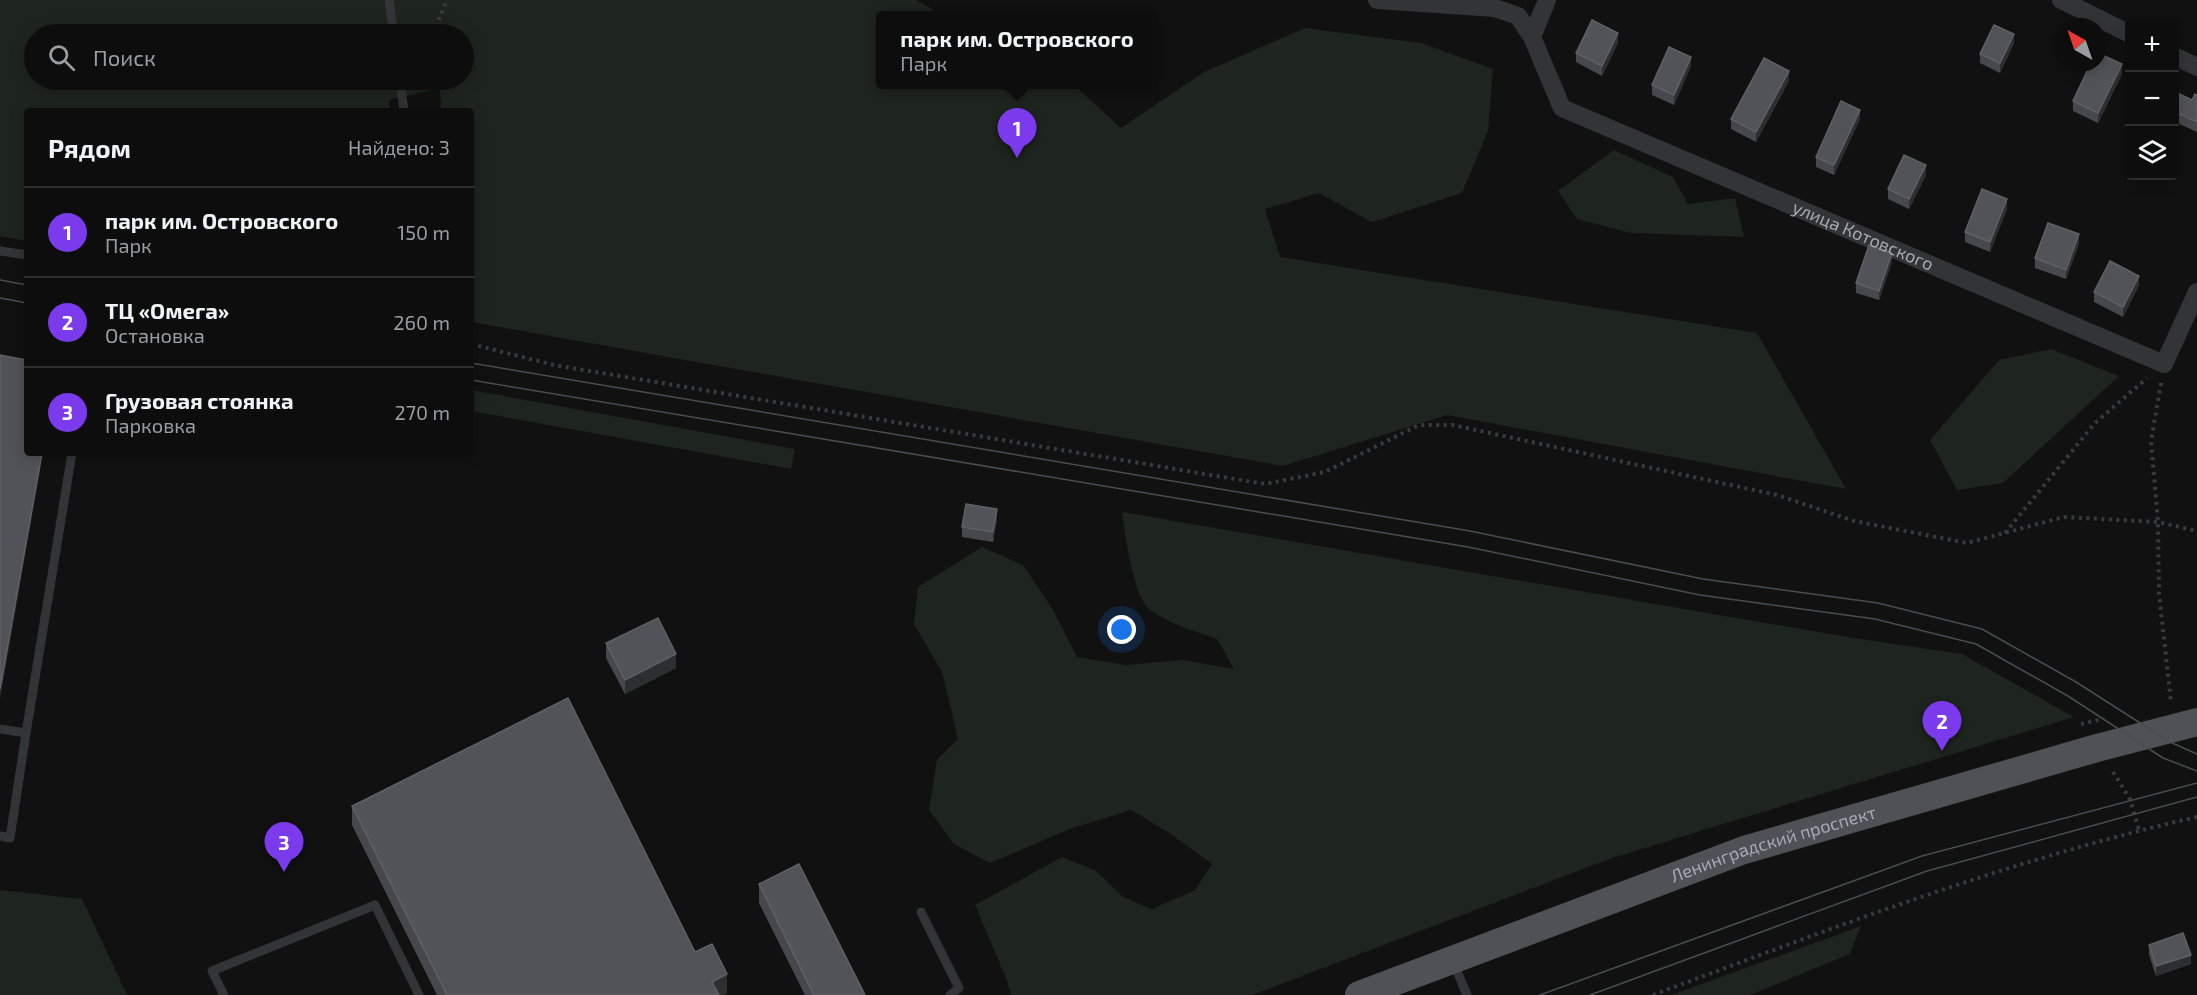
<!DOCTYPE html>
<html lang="ru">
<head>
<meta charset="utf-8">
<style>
	body { margin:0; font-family:"Exo 2",sans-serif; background:#1b1b1c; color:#f1f3f6 }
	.controls { position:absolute; right:18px; top:18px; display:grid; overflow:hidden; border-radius:6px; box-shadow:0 3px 15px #0003 }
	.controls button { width:54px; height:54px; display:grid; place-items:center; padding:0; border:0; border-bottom:2px solid #2d2d2e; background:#0d0d0e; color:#f1f3f6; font:30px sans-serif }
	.compass { position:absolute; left:2053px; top:18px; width:54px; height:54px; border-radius:50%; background:#0d0d0e; box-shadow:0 3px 15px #0003; rotate:320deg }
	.you { position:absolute; left:1122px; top:630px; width:21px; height:21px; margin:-15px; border:4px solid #fff; border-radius:50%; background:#1a73e8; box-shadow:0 0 0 9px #1a73e833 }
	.badge { display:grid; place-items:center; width:39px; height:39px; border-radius:50%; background:#7c3aed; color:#fff; font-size:20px; font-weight:700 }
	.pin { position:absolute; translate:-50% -50px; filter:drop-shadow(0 2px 3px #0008) }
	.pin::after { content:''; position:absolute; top:32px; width:21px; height:18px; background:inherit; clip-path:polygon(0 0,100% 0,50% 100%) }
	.popup { position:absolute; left:876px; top:11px; width:282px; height:78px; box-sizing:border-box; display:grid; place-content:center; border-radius:6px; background:#0d0d0e; filter:drop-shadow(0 2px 4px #0005); font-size:20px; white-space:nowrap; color:#9a9c9e }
	.popup b { font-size:22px; color:#f1f3f6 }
	.popup::after { content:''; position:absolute; left:50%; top:100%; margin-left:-12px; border:12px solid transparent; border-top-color:#0d0d0e }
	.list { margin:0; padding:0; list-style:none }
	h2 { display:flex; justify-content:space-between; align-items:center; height:78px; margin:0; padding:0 24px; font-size:26px }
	h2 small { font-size:20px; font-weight:400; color:#9a9c9e }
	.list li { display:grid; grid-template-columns:39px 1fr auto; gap:18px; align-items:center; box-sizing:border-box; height:90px; padding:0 24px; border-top:2px solid #2d2d2e }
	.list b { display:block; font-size:22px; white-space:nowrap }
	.list p { margin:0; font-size:20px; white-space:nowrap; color:#9a9c9e }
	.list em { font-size:20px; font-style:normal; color:#9a9c9e }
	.icon { flex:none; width:33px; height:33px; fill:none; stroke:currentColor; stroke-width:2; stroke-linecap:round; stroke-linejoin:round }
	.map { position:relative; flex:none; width:2197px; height:995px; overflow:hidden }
	.search { position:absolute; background:#0d0d0e; box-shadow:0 3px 15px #0003; left:24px; top:24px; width:450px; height:66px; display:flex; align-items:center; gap:15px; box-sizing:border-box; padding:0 21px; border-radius:33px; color:#9a9c9e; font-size:22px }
	.panel { position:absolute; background:#0d0d0e; box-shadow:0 3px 15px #0003; left:24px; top:108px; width:450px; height:348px; border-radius:6px }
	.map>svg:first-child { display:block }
	.green { fill:#1e241e; fill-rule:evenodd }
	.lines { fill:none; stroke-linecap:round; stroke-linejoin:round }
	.path { stroke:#383b3e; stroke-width:4; stroke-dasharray:3 4.5; stroke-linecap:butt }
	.lane { stroke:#323437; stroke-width:9 }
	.street { stroke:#323437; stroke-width:18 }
	.primary { stroke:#4e5156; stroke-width:28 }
	.tram { stroke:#494c50; stroke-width:1.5 }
	.wall { fill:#47484d }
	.shaded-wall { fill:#2d2e31 }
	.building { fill:#515358; stroke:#5e6066; stroke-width:1.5 }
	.labels { text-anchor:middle; stroke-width:5; stroke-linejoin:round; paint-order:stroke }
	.street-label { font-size:18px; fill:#a3aab2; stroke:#0c0c0d }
</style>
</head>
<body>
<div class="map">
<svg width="2197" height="995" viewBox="0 0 2197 995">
	<rect width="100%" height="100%" fill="#111112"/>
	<!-- green -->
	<g class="green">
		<path d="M0,0H916L942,15H880V84L1074,85L1121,128L1204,72L1305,28L1421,43L1493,69L1488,131L1462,193L1372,222L1319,193L1265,209L1280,257L1757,333L1846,489L1447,415L1283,466L471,322V111H441L440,88L389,100L391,111H27V241L0,236ZM34,34H464V80H34Z"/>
		<polygon points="1614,150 1673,177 1688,204 1735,198 1744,237 1631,233 1577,219 1558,191"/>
		<polygon points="2051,349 2119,376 2003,483 1957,490 1930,440 1999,360"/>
		<polygon points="471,390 795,449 791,469 471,411"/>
		<path d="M1122,512L1847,637L1962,654L2074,717L1612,858L1252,995H1011L1006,978L975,905L1062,857L1095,870L1123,897L1152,909L1195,890L1212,864L1168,832L1131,810L1072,828L990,863L954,844L929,810L937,760L958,739L942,672L914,624L918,587L982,547L1023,565L1052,608L1077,657L1126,665L1183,660L1234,669L1217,639C1194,631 1169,624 1149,609C1134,597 1124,532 1122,512Z"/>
		<polygon points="0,890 82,899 127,995 0,995"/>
		<polygon points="1861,926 1850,954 1750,995 1671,995"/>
	</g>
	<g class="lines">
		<!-- path -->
		<g class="path">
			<polyline points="433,34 447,0"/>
			<polyline points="471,344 554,365 1265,484 1325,472 1419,425 1453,425 1777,495 1854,521 1967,543 2064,517 2158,522 2197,531"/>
			<polyline points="2161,383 2151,441 2158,522 2159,593 2171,702"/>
			<polyline points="2005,533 2095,423 2147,378"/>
			<polyline points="2081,724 2102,719"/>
			<polyline points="2113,772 2130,799 2139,830"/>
			<path d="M1653,995C1832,928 2011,859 2197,817"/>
		</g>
		<!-- lane -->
		<g class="lane">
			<polyline points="389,0 394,34"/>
			<polyline points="400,80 404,111"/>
			<polyline points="0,251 27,255"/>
			<polyline points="0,729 26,733 72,453"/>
			<polyline points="0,836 10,838 26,733"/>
			<polyline points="921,912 959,988 950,995"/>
			<polyline points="1454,964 1467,995"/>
			<polyline points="224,995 212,971 375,905 419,995"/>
		</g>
		<!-- street -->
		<g class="street">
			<polyline points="1377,0 1495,8 1518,16 1532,37"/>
			<path id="s1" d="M1547,0L1532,37L1562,108L2164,364L2197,292"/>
			<polyline points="2061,0 2130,34"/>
			<polyline points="2174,56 2197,67"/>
		</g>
		<!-- primary -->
		<path class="primary" id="s2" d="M1359,995L1744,850L2097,748L2197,722"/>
		<!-- tram -->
		<g class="tram">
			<polyline points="0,280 27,285"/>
			<polyline points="0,298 27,303"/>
			<polyline points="471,363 1470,531 1703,579 1878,603 1982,629 2076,682 2170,742 2197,754"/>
			<polyline points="471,380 1468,547 1700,595 1875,619 1976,644 2068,696 2163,758 2197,771"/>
			<polyline points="1540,995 1922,856 2197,783"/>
			<polyline points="1590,995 1927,871 2197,797"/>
		</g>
	</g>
	<!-- wall -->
	<g class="wall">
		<polygon points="1618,43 1602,76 1576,62 1576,53"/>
		<polygon points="2014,43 2000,73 1980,63 1980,54"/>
		<polygon points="1691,66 1674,105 1652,95 1652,85"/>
		<polygon points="2122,74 2098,123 2073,111 2073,101"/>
		<polygon points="1789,81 1756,142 1731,129 1731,119"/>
		<polygon points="2175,92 2192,100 2197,95 2197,132 2175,122"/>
		<polygon points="1860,119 1834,175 1816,167 1816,157"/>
		<polygon points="1926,175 1909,209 1888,199 1888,189"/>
		<polygon points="2007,209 1990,252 1965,242 1965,232"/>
		<polygon points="2079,244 2066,279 2035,268 2035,258"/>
		<polygon points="1892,262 1879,300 1856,293 1856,283"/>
		<polygon points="2139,285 2123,317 2094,302 2094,292"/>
		<polygon points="997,519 993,542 962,537 962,527"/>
		<polygon points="606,643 676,668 625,694 606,658"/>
		<polygon points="352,806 695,952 727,993 723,995 437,995 352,825"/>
		<polygon points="759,884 865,995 805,995 759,903"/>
		<polygon points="2149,945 2191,964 2156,976 2149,955"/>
	</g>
	<!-- shaded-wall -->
	<g class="shaded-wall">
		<polygon points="1618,33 1618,43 1602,76 1602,66"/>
		<polygon points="2014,34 2014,43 2000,73 2000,63"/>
		<polygon points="1691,57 1691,66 1674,105 1674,95"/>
		<polygon points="2122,64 2122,74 2098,123 2098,113"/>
		<polygon points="1789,71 1789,81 1756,142 1756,132"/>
		<polygon points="1860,110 1860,119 1834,175 1834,165"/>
		<polygon points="1926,165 1926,175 1909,209 1909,199"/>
		<polygon points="2007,199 2007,209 1990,252 1990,242"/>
		<polygon points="2079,234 2079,244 2066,279 2066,270"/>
		<polygon points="1892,253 1892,262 1879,300 1879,291"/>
		<polygon points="2139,276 2139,285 2123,317 2123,307"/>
		<polygon points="42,453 43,453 0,699 0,689"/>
		<polygon points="997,509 997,519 993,542 993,532"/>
		<polygon points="676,654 676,668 625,694 625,680"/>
		<polygon points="2191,955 2191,964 2156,976 2156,966"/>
		<polygon points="727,974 727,993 723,995 712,995 712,982"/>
	</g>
	<!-- building -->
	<g class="building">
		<polygon points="1592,20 1618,33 1602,66 1576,53"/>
		<polygon points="1994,25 2014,34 2000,63 1980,54"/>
		<polygon points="1669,47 1691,57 1674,95 1652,85"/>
		<polygon points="2098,53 2122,64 2098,113 2073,101 2091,63 2098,63"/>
		<polygon points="1764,58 1789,71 1756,132 1731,119"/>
		<polygon points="2175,92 2192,100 2195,94 2197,95 2197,122 2175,112"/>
		<polygon points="1841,101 1860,110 1834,165 1816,157"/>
		<polygon points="1904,155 1926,165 1909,199 1888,189"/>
		<polygon points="1982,189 2007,199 1990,242 1965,232"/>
		<polygon points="2048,223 2079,234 2066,270 2035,258"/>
		<polygon points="1869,245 1892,253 1879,291 1856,283"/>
		<polygon points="2110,261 2139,276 2123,307 2094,292"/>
		<polygon points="0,355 27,360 27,453 42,453 0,689"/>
		<polygon points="966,504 997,509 993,532 962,527"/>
		<polygon points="658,618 676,654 625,680 606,643"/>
		<polygon points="568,698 695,952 712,944 727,974 712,982 719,995 447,995 352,806"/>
		<polygon points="799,864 865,995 814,995 759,884"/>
		<polygon points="2183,933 2191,955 2156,966 2149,945"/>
	</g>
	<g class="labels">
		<!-- street labels -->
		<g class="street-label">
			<text dy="6" stroke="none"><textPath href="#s1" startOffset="444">улица Котовского</textPath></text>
			<text dy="6" stroke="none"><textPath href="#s2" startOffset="441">Ленинградский проспект</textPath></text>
		</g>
	</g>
</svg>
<div class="controls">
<button>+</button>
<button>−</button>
<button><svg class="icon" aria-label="layers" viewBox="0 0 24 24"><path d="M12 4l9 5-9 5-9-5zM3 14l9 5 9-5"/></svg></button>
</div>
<svg class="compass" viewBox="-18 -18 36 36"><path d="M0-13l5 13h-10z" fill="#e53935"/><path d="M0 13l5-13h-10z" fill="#9a9c9e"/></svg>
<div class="you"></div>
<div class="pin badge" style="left:1017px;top:158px">1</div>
<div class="popup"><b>парк им. Островского</b>Парк</div>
<div class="pin badge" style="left:1942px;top:751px">2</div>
<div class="pin badge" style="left:284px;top:872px">3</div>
<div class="search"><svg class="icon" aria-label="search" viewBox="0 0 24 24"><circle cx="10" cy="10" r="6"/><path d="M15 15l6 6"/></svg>Поиск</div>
<section class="panel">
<h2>Рядом<small>Найдено: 3</small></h2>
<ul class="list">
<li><span class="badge">1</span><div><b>парк им. Островского</b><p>Парк</p></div><em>150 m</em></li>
<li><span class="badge">2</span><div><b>ТЦ «Омега»</b><p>Остановка</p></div><em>260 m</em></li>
<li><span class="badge">3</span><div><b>Грузовая стоянка</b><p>Парковка</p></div><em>270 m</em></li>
</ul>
</section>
</div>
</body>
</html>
